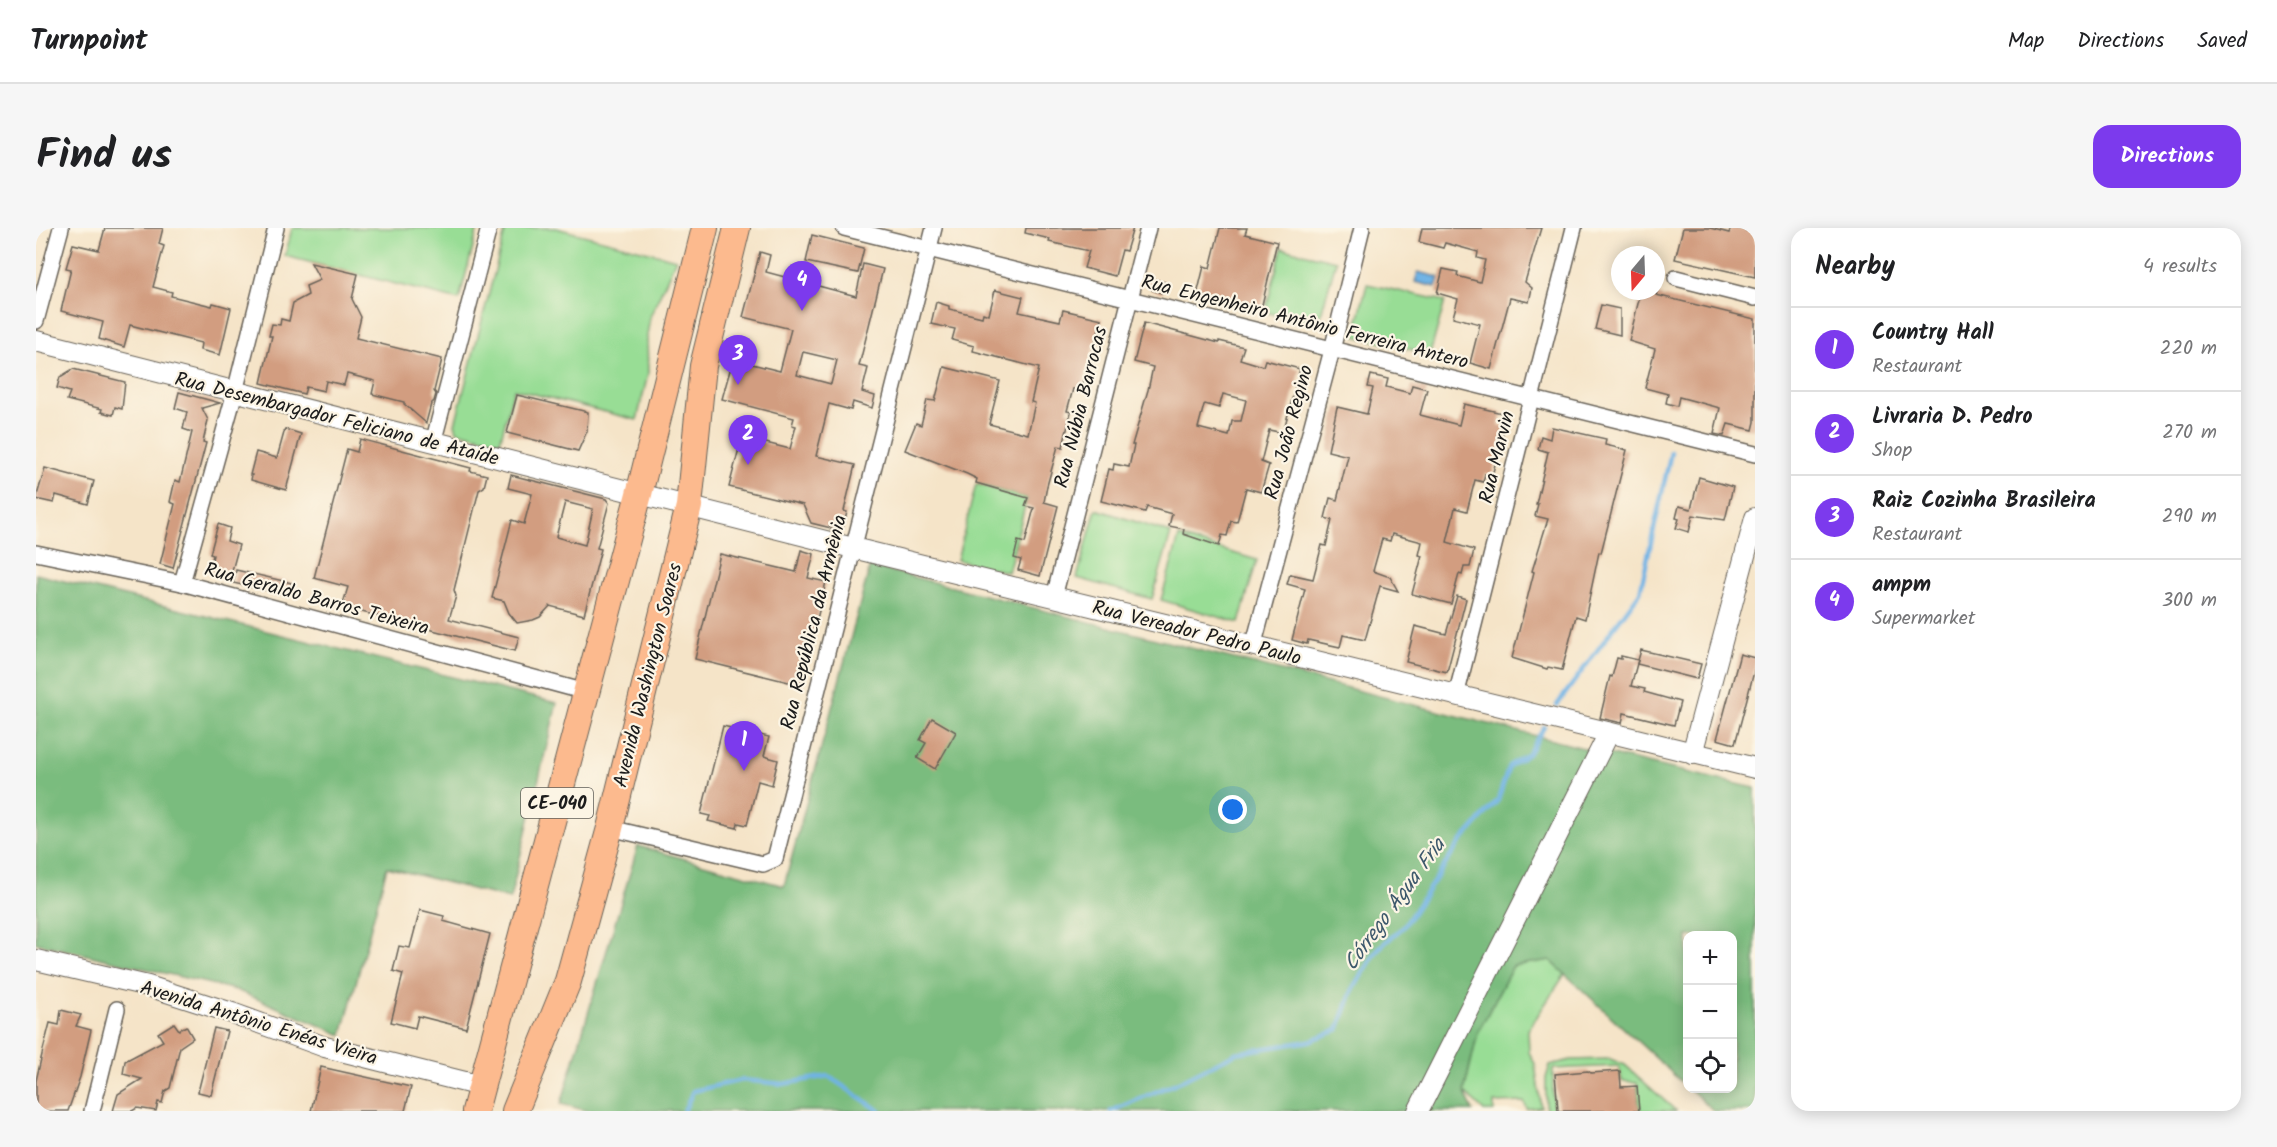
<!DOCTYPE html>
<html lang="en">
<head>
<meta charset="utf-8">
<style>
	body { margin:0; font-family:Kalam,sans-serif; background:#f6f6f6; color:#202124 }
	.controls { position:absolute; right:18px; bottom:18px; display:grid; overflow:hidden; border-radius:12px; box-shadow:0 3px 15px #0003 }
	.controls button { width:54px; height:54px; display:grid; place-items:center; padding:0; border:0; border-bottom:2px solid #e0e0e0; background:#fff; color:#202124; font:30px sans-serif }
	.compass { position:absolute; left:1575px; top:18px; width:54px; height:54px; border-radius:50%; background:#fff; box-shadow:0 3px 15px #0003; rotate:199deg }
	.you { position:absolute; left:1197px; top:582px; width:21px; height:21px; margin:-15px; border:4px solid #fff; border-radius:50%; background:#1a73e8; box-shadow:0 0 0 9px #1a73e833 }
	.badge { display:grid; place-items:center; width:39px; height:39px; border-radius:50%; background:#7c3aed; color:#fff; font-size:20px; font-weight:700 }
	.pin { position:absolute; translate:-50% -50px; filter:drop-shadow(0 2px 3px #0008) }
	.pin::after { content:''; position:absolute; top:32px; width:21px; height:18px; background:inherit; clip-path:polygon(0 0,100% 0,50% 100%) }
	.list { margin:0; padding:0; list-style:none }
	h2 { display:flex; justify-content:space-between; align-items:center; height:78px; margin:0; padding:0 24px; font-size:26px }
	h2 small { font-size:20px; font-weight:400; color:#757577 }
	.list li { display:grid; grid-template-columns:39px 1fr auto; gap:18px; align-items:center; box-sizing:border-box; height:84px; padding:0 24px; border-top:2px solid #e0e0e0 }
	.list b { display:block; font-size:22px; white-space:nowrap }
	.list p { margin:0; font-size:20px; white-space:nowrap; color:#757577 }
	.list em { font-size:20px; font-style:normal; color:#757577 }
	.icon { flex:none; width:33px; height:33px; fill:none; stroke:currentColor; stroke-width:2; stroke-linecap:round; stroke-linejoin:round }
	.map { position:relative; flex:none; width:1719px; height:883px; overflow:hidden; border-radius:18px }
	header { display:flex; align-items:center; gap:36px; box-sizing:border-box; height:84px; padding:0 30px; background:#fff; border-bottom:2px solid #e0e0e0 }
	header strong { font-size:28px }
	nav { display:flex; gap:33px; margin-inline-start:auto; font-size:21px }
	.intro { display:flex; align-items:center; justify-content:space-between; box-sizing:border-box; height:144px; padding:0 36px }
	h1 { margin:0; font-size:42px }
	.button { padding:15px 27px; border-radius:18px; background:#7c3aed; color:#fff; font-size:21px; font-weight:700 }
	main { display:flex; gap:36px; padding:0 36px }
	aside { flex:1; background:#fff; border-radius:18px; box-shadow:0 3px 15px #0003 }
	.map>svg:first-child { display:block }
	.green { fill:#98dd95; stroke:#5a7c58; stroke-width:1.5 }
	.forest { fill:#7abc7e; stroke:#4b6c4d; stroke-width:1.5 }
	.water { fill:#6fb3e5; stroke:#466880; stroke-width:1.5 }
	.lines { fill:none; stroke-linecap:round; stroke-linejoin:round }
	.stream { stroke:#6fb3e5; stroke-width:4.5 }
	.building { fill:#d29d80; fill-rule:evenodd }
	.minor-casing { stroke:#686258; stroke-width:18 }
	.tertiary-casing { stroke:#686258; stroke-width:22 }
	.trunk-casing { stroke:#686258; stroke-width:28 }
	.minor { stroke:#fff; stroke-width:15 }
	.tertiary { stroke:#fff; stroke-width:20 }
	.trunk { stroke:#fcba8e; stroke-width:26 }
	.labels { text-anchor:middle; stroke-width:4.5; stroke-linejoin:round; paint-order:stroke }
	.shield { fill:#fcf5e5; stroke:#5f5d58; stroke-width:1.5 }
	.shield-label { font-size:18px; font-weight:bold; fill:#1c1c1c }
	.street-label { font-size:20px; fill:#1c1c1c; stroke:#fcf5e5 }
	.water-label { font-size:21px; font-style:italic; fill:#3d586c; stroke:#fcf5e5 }
</style>
</head>
<body>
<header>
<strong>Turnpoint</strong>
<nav><a>Map</a><a>Directions</a><a>Saved</a></nav>
</header>
<div class="intro"><h1>Find us</h1><a class="button">Directions</a></div>
<main>
<div class="map">
<svg width="1719" height="883" viewBox="0 0 1719 883">
	<rect width="100%" height="100%" fill="#fcf5e5"/>
	<filter id="ink" filterUnits="userSpaceOnUse"><feTurbulence type="fractalNoise" baseFrequency=".0167" numOctaves="2"/><feDisplacementMap in="SourceGraphic" scale="12" xChannelSelector="R" yChannelSelector="G"/><feConvolveMatrix kernelMatrix="1 2 1 2 8 2 1 2 1" color-interpolation-filters="sRGB"/></filter>
	<filter id="wash" filterUnits="userSpaceOnUse"><feTurbulence type="fractalNoise" baseFrequency=".008" numOctaves="4" result="noise"/><feDisplacementMap in="SourceGraphic" scale="24" xChannelSelector="R" yChannelSelector="G"/><feGaussianBlur stdDeviation="1.35" result="paint"/><feColorMatrix in="noise" values="0 0 0 0 0 0 0 0 0 0 0 0 0 0 0 0 0 1.4 0 .05"/><feComposite in="paint" operator="in"/></filter>
	<g filter="url(#wash)">
		<rect width="100%" height="100%" fill="#f5e4c8"/>
		<!-- green -->
		<g class="green">
			<polygon points="256,0 442,0 423,72 249,28"/>
			<polygon points="470,0 520,0 640,31 614,89 611,108 612,146 601,192 478,161 464,214 421,203 419,196"/>
			<polygon points="1246,20 1300,33 1282,97 1229,84"/>
			<polygon points="1331,56 1409,73 1394,126 1318,108"/>
			<polygon points="940,256 991,270 972,344 921,332"/>
			<polygon points="1060,281 1135,305 1116,371 1041,350"/>
			<polygon points="1143,309 1221,332 1203,395 1125,372"/>
			<polygon points="1514,732 1529,746 1492,802 1493,824 1499,836 1505,879 1491,881 1488,874 1458,875 1458,883 1448,883 1428,864 1442,804 1477,738"/>
			<polygon points="1574,831 1589,837 1640,883 1604,883 1601,854 1586,853 1583,838 1517,841 1517,883 1507,883 1510,882 1510,850 1514,837 1535,832"/>
		</g>
		<!-- forest -->
		<g class="forest">
			<polygon points="834,338 1563,524 1719,560 1719,883 1678,883 1654,861 1696,860 1696,708 1652,708 1651,859 1514,732 1477,738 1442,804 1428,863 1437,883 553,883 525,876 602,618 748,658"/>
			<polygon points="0,346 521,475 474,671 351,639 306,807 200,762 0,715"/>
		</g>
		<!-- water -->
		<polygon class="water" points="1382,44 1403,49 1400,59 1379,54"/>
		<g class="lines">
			<!-- stream -->
			<g class="stream">
				<polyline points="1521,477 1604,364 1635,224"/>
				<polyline points="648,883 657,863 706,852 747,856 792,848 844,883"/>
				<polyline points="1075,883 1147,852 1200,825 1273,813 1302,802 1316,763 1342,721 1368,698 1423,616 1462,572 1473,538 1492,526 1508,499"/>
			</g>
		</g>
		<g id="blocks">
			<!-- building -->
			<g class="building">
				<polygon points="69,0 127,0 123,16 128,18 117,59 136,64 135,68 176,78 177,75 195,80 184,127 164,122 165,115 94,97 88,119 63,111 67,94 25,83 35,41 30,40 37,16 63,22"/>
				<polygon points="990,0 1097,0 1090,23 1086,22 1079,48 1048,40 1053,23 1013,14 1014,11 989,5"/>
				<polygon points="1184,0 1211,0 1209,6 1241,14 1225,81 1161,67 1168,38 1174,40"/>
				<polygon points="1386,0 1505,0 1489,54 1496,60 1493,74 1474,70 1455,141 1434,135 1444,96 1417,89 1422,71 1401,65 1407,41 1422,44 1421,48 1444,54 1449,32 1441,30 1442,24 1409,15 1407,20 1383,14"/>
				<polygon points="1647,0 1674,0 1693,5 1695,0 1700,0 1719,5 1719,49 1639,31"/>
				<polygon points="776,7 828,20 822,45 770,34"/>
				<path d="M724,24L734,27L730,44L820,68L827,36L847,41L823,138L832,140L826,164L839,168L836,180L817,174L815,182L793,176L780,228L819,237L808,283L811,284L807,300L803,302L775,295L767,277L693,259L706,209L754,221L760,198L756,197L758,190L686,171L696,135L711,140L712,135L744,143L755,101L707,89ZM767,124L801,132L795,156L761,147Z"/>
				<polygon points="275,35 322,46 316,71 325,89 320,110 406,131 398,163 400,166 398,173 395,176 390,195 368,176 368,174 336,166 339,153 311,146 308,157 290,153 288,163 270,159 268,166 225,155 236,108 233,108 236,96 244,97 245,91 253,93 257,75 272,67 270,58 284,52"/>
				<polygon points="1110,49 1129,54 1126,65 1116,62 1109,52"/>
				<polygon points="959,62 987,69 983,84 1024,93 1027,82 1066,91 1045,163 1037,161 1031,183 1035,184 1027,219 1022,218 1011,258 1008,274 1022,278 1004,348 982,342 985,332 978,330 982,313 989,315 998,280 989,278 992,270 940,255 941,251 931,246 869,222 880,195 885,197 891,172 899,173 908,139 964,153 953,196 992,206 999,175 995,174 1003,140 937,123 938,118 916,112 919,101 895,96 900,74 913,78 913,81 946,89 947,85 953,87"/>
				<polygon points="1605,63 1621,63 1620,67 1719,91 1719,194 1717,202 1692,196 1688,208 1678,206 1684,180 1643,169 1641,178 1630,175 1632,166 1609,160 1619,121 1593,113"/>
				<polygon points="1565,77 1584,81 1584,107 1559,101"/>
				<path d="M1108,95L1183,115V113L1208,119L1204,131L1227,138L1229,132L1264,141L1247,205L1233,202L1225,234L1233,237L1225,264L1210,260L1201,294L1195,293L1191,308L1186,307L1183,318L1147,306L1148,301L1133,298L1136,286L1111,279L1109,284L1065,273L1073,241L1077,242L1078,236L1093,239L1098,217H1096L1112,162L1117,139L1098,134ZM1187,166L1210,172L1205,193H1196L1193,208L1162,200L1168,177L1169,176L1183,180Z"/>
				<polygon points="37,141 89,154 86,181 79,179 77,187 65,184 66,181 31,172 34,164 21,160 24,149"/>
				<polygon points="1335,147 1352,151 1350,159 1374,165 1376,157 1391,161 1384,187 1423,197 1428,176 1466,185 1463,197 1469,198 1456,248 1449,246 1447,254 1439,252 1431,283 1419,280 1411,314 1438,322 1434,339 1428,339 1426,347 1423,346 1415,376 1376,366 1386,328 1383,327 1386,314 1356,306 1354,313 1346,311 1337,343 1354,349 1362,363 1344,358 1329,412 1307,407 1304,419 1272,412 1271,416 1256,412 1269,361 1251,356 1254,346 1277,351 1286,317 1290,318 1296,292 1289,290 1294,270 1301,272 1312,228 1292,223 1301,179 1331,186 1337,160 1332,159"/>
				<polygon points="143,164 184,175 166,180 172,192 167,214 170,215 137,340 124,336 139,276 134,274 139,252 144,254 156,204 147,201 151,184 139,180"/>
				<polygon points="481,167 552,184 551,203 542,223 471,205"/>
				<polygon points="1516,199 1570,211 1569,217 1591,222 1565,325 1563,324 1549,391 1540,388 1526,442 1512,439 1511,441 1476,430 1498,344 1496,343 1512,291 1499,288 1502,276 1500,276 1512,224 1502,221 1505,208 1514,211"/>
				<polygon points="249,201 265,206 250,262 215,252 216,247 214,247 220,224 241,230"/>
				<polygon points="324,211 435,240 434,243 451,247 448,259 443,262 418,362 420,368 413,391 483,409 479,423 306,379 312,359 278,350 311,221 321,224"/>
				<polygon points="9,240 58,253 52,276 20,267 18,275 0,271"/>
				<path d="M475,247L570,271L573,275L561,320L565,321L548,387L514,378L504,389L497,392L481,395L473,385L468,373L456,370L476,292L488,296L496,266L472,260ZM529,274L557,281L549,317L520,309Z"/>
				<polygon points="1663,249 1697,259 1689,292 1657,287 1653,304 1640,300 1643,291 1640,290 1643,278 1655,281"/>
				<polygon points="182,296 194,300 191,313 203,317 194,350 173,345 177,327 174,326"/>
				<polygon points="765,322 778,326 772,350 790,354 765,457 659,431 684,326 760,344"/>
				<polygon points="200,342 256,355 252,367 197,355"/>
				<polygon points="1421,368 1430,371 1411,444 1370,434 1379,398 1410,406"/>
				<polygon points="1605,422 1665,436 1661,451 1601,436"/>
				<polygon points="1704,426 1719,430 1719,440 1699,516 1681,511"/>
				<polygon points="1585,428 1602,432 1595,458 1609,461 1608,464 1644,474 1638,497 1588,485 1586,495 1564,490 1574,448 1576,449 1581,430 1585,431"/>
				<polygon points="896,490 920,504 899,541 881,530 890,515 884,512"/>
				<polygon points="687,498 733,509 728,528 742,532 736,557 722,553 711,597 702,595 701,600 672,593 674,588 665,586"/>
				<polygon points="384,682 408,688 407,693 454,706 430,800 382,788 379,800 355,794 367,746 357,743 363,718 374,720"/>
				<polygon points="25,782 45,787 40,798 55,802 44,849 32,883 0,883 0,853 7,822 14,795 23,797"/>
				<polygon points="138,795 143,802 150,798 157,810 144,819 134,860 129,863 126,875 122,874 120,883 101,880 96,883 77,883 82,866 106,851 87,846 89,833 127,813 122,805"/>
				<polygon points="178,800 191,803 175,867 162,864"/>
				<polygon points="285,839 375,859 369,883 275,883"/>
				<polygon points="1552,843 1555,845 1584,843 1585,859 1601,858 1603,883 1522,883 1519,846"/>
			</g>
		</g>
	</g>
	<g filter="url(#ink)">
		<use href="#blocks" fill-opacity="0" stroke="#686258" stroke-width="1.5"/>
		<g class="lines">
			<!-- minor casing -->
			<g class="minor-casing">
				<g id="minor">
					<polyline points="808,0 1719,226"/>
					<polyline points="1640,50 1719,70"/>
					<polyline points="0,93 25,0"/>
					<polyline points="397,215 453,0"/>
					<polyline points="0,325 146,355 550,464"/>
					<polyline points="146,355 199,164 240,0"/>
					<polyline points="1018,369 1112,0"/>
					<polyline points="1217,419 1296,122 1326,0"/>
					<polyline points="1420,468 1538,0"/>
					<polyline points="574,600 727,636 739,631 898,0"/>
					<polyline points="56,883 81,781"/>
				</g>
			</g>
			<!-- tertiary casing -->
			<g class="tertiary-casing">
				<g id="tertiary">
					<polyline points="0,113 817,320 1719,540"/>
					<polyline points="1656,526 1719,290"/>
					<polyline points="0,732 112,758 196,785 289,819 445,858"/>
					<polyline points="1382,883 1573,505"/>
				</g>
			</g>
			<!-- trunk casing -->
			<g class="trunk-casing">
				<g id="trunk">
					<polyline points="439,883 603,266 669,0"/>
					<polyline points="479,883 532,753 574,600 653,278 667,138 701,0"/>
				</g>
			</g>
			<!-- minor -->
			<use href="#minor" class="minor"/>
			<!-- tertiary -->
			<use href="#tertiary" class="tertiary"/>
			<!-- trunk -->
			<use href="#trunk" class="trunk"/>
		</g>
	</g>
	<g class="labels">
		<!-- shield labels -->
		<rect class="shield" x="485" y="560" width="72" height="30" rx="4.5"/>
		<g class="shield-label">
			<text x="521" y="581">CE-040</text>
		</g>
		<!-- street labels -->
		<g class="street-label">
			<text transform="translate(1269 93) rotate(14)" y="7">Rua Engenheiro Antônio Ferreira Antero</text>
			<text transform="translate(1044 179) rotate(-76)" y="7">Rua Núbia Barrocas</text>
			<text transform="translate(301 190) rotate(14)" y="7">Rua Desembargador Feliciano de Ataíde</text>
			<text transform="translate(1252 204) rotate(-75)" y="7">Rua João Regino</text>
			<text transform="translate(1460 229) rotate(-76)" y="7">Rua Marvin</text>
			<text transform="translate(281 370) rotate(15)" y="7">Rua Geraldo Barros Teixeira</text>
			<text transform="translate(777 394) rotate(-76)" y="7">Rua República da Armênia</text>
			<text transform="translate(1161 404) rotate(14)" y="7">Rua Vereador Pedro Paulo</text>
			<text transform="translate(611 447) rotate(-76)" y="7">Avenida Washington Soares</text>
			<text transform="translate(223 794) rotate(17)" y="7">Avenida Antônio Enéas Vieira</text>
		</g>
		<!-- water labels -->
		<g class="water-label">
			<text transform="translate(1358 676) rotate(-54)" y="7">Córrego Água Fria</text>
		</g>
	</g>
</svg>
<div class="controls">
<button>+</button>
<button>−</button>
<button><svg class="icon" aria-label="locate" viewBox="0 0 24 24"><circle cx="12" cy="12" r="6"/><path d="M12 2v4M12 18v4M2 12h4M18 12h4"/></svg></button>
</div>
<svg class="compass" viewBox="-18 -18 36 36"><path d="M0-13l5 13h-10z" fill="#e53935"/><path d="M0 13l5-13h-10z" fill="#757577"/></svg>
<div class="you"></div>
<div class="pin badge" style="left:708px;top:543px">1</div>
<div class="pin badge" style="left:712px;top:237px">2</div>
<div class="pin badge" style="left:702px;top:157px">3</div>
<div class="pin badge" style="left:766px;top:83px">4</div>
</div>
<aside>
<h2>Nearby<small>4 results</small></h2>
<ul class="list">
<li><span class="badge">1</span><div><b>Country Hall</b><p>Restaurant</p></div><em>220 m</em></li>
<li><span class="badge">2</span><div><b>Livraria D. Pedro</b><p>Shop</p></div><em>270 m</em></li>
<li><span class="badge">3</span><div><b>Raiz Cozinha Brasileira</b><p>Restaurant</p></div><em>290 m</em></li>
<li><span class="badge">4</span><div><b>ampm</b><p>Supermarket</p></div><em>300 m</em></li>
</ul>
</aside>
</main>
</body>
</html>
